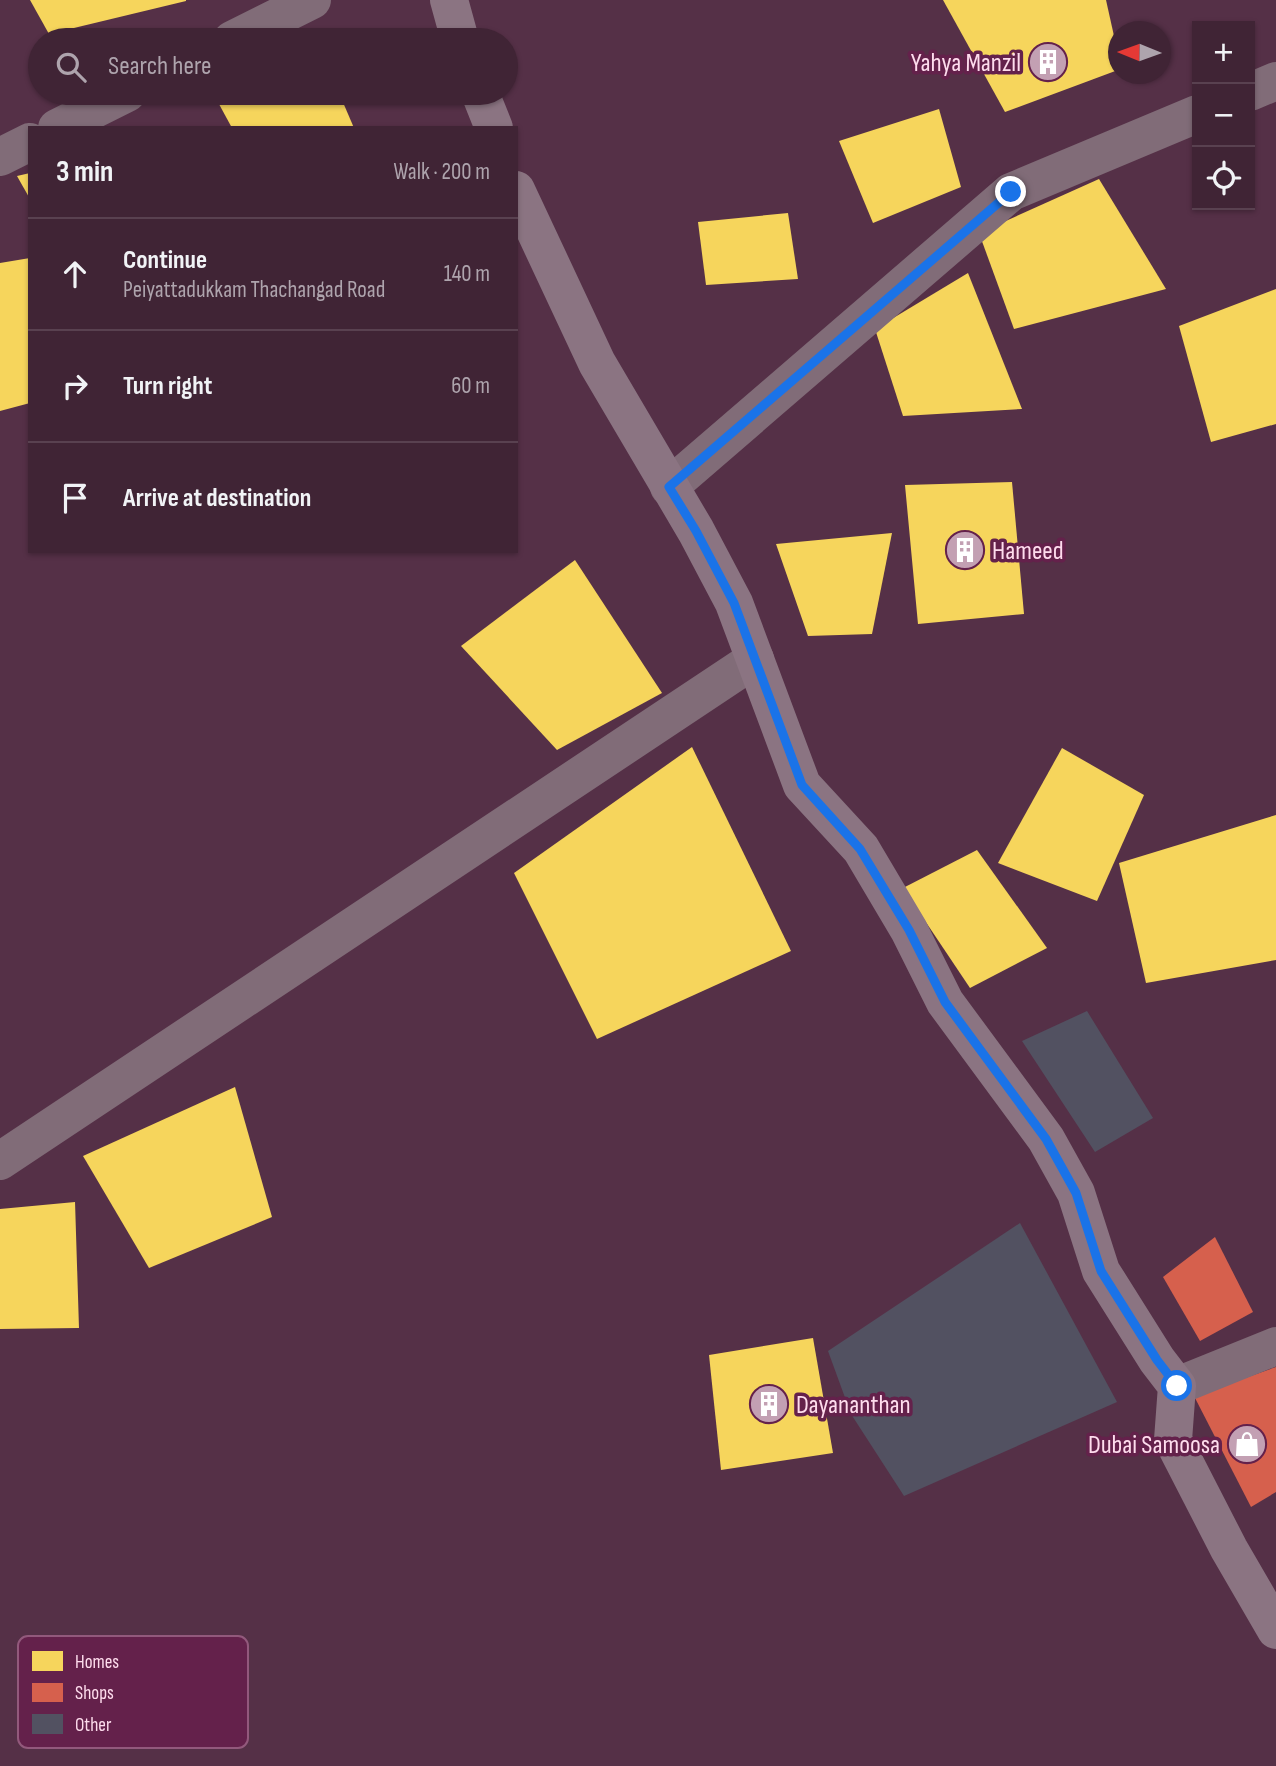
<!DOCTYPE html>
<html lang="en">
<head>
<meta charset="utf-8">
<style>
	body { margin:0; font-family:"Sofia Sans Condensed",sans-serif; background:#472c3d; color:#f1f3f6 }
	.controls { position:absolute; right:21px; top:21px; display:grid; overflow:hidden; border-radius:0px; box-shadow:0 2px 5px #0004 }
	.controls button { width:63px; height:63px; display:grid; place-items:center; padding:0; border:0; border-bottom:2px solid #594150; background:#402435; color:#f1f3f6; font:35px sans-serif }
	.compass { position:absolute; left:1108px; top:21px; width:63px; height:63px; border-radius:50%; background:#402435; box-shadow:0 2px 5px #0004; rotate:271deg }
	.stop { position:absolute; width:21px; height:21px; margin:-16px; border:5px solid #1a73e8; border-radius:50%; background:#fff }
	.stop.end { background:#1a73e8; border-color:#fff; box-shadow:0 2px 7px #0008 }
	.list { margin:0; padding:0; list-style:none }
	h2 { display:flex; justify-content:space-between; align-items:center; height:91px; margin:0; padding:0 28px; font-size:30px }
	h2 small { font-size:23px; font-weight:400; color:#aea4ad }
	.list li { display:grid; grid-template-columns:46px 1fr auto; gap:21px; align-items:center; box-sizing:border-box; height:112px; padding:0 28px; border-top:2px solid #594150 }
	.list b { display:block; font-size:26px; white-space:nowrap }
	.list p { margin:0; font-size:23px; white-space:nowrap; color:#aea4ad }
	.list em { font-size:23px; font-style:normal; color:#aea4ad }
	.icon { flex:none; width:38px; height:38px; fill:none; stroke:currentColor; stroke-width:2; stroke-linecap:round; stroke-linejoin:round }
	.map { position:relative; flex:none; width:1276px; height:1766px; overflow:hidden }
	.search { position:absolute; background:#402435; box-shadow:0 2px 5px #0004; left:28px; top:28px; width:490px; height:77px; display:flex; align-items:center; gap:18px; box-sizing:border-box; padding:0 24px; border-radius:38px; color:#aea4ad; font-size:26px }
	.panel { position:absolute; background:#402435; box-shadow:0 2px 5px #0004; left:28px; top:126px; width:490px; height:427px; border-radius:0px }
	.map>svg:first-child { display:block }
	.homes { fill:#f6d55c }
	.shops { fill:#d6604d }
	.building { fill:#525161 }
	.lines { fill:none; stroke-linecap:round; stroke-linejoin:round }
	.minor { stroke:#816c78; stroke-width:38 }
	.major { stroke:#8b7482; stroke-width:38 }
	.route { stroke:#1a73e8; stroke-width:9 }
	.labels { text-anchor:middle; stroke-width:7; stroke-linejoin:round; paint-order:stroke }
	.poi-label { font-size:26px; fill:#fedced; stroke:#64214b; text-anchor:end }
	.key { fill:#64214b; stroke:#92597c; stroke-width:2 }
	.key-label { font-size:19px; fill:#fedced }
</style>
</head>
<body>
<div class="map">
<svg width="1276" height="1766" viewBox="0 0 1276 1766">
	<rect width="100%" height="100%" fill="#553047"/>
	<!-- homes -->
	<g class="homes">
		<polygon points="30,0 186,0 186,1 49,34"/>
		<polygon points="943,0 1106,0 1118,54 1118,70 1005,112"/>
		<polygon points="213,93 339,93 354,128 232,128"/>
		<polygon points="939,109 961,187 873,223 839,141"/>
		<polygon points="30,173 30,199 17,176"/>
		<polygon points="1099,179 1166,289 1014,329 979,233"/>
		<polygon points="788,213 798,279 706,285 698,222"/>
		<polygon points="30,258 30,403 0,411 0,263"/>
		<polygon points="968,273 1022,409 903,416 875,329"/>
		<polygon points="1276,289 1276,424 1211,442 1179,326"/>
		<polygon points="1012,482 1024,614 918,624 905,485"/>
		<polygon points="892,533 872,634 808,636 776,544"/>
		<polygon points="575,560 662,693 557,750 461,646"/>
		<polygon points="692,747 791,951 597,1039 514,873"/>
		<polygon points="1062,748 1144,795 1097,901 998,863"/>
		<polygon points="1276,815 1276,960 1146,983 1119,863"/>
		<polygon points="977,850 1047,948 970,988 903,888"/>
		<polygon points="235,1087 272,1217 149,1268 83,1156"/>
		<polygon points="75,1202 79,1328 0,1329 0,1209"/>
		<polygon points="813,1338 833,1453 721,1470 709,1355"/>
	</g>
	<!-- shops -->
	<g class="shops">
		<polygon points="1215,1237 1253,1312 1200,1341 1163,1277"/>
		<polygon points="1276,1367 1276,1492 1251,1507 1194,1396"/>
	</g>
	<!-- building -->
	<g class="building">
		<polygon points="1087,1011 1153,1118 1095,1152 1022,1041"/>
		<polygon points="1020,1223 1117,1402 904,1496 851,1414 828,1351"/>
	</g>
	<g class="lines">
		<!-- minor -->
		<g class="minor">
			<polyline points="232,40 312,0"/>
			<polyline points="1250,92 1276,81"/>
			<polyline points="57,128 127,93"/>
			<polyline points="0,157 30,142"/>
			<polyline points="669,487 1011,192 1197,114"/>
			<polyline points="0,1161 755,659"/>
			<polyline points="1177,1386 1276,1346"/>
		</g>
		<!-- major -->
		<g class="major">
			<polyline points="449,0 460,40"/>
			<polyline points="480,93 494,128"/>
			<polyline points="516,190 597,363 696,531 734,603 802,785 861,849 909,930 945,1002 1046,1139 1076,1193 1101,1271 1157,1360 1177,1386 1173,1440 1229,1549 1276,1630"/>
		</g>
	</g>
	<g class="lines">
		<!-- route -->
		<polyline class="route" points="1011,192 669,487 696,531 734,603 802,785 860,849 909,930 945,1002 1046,1139 1076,1193 1101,1271 1157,1360 1177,1386"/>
	</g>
	<!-- icons -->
	<defs>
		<g id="building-disc" transform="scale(2.0125)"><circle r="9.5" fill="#c3a0b3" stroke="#64214b"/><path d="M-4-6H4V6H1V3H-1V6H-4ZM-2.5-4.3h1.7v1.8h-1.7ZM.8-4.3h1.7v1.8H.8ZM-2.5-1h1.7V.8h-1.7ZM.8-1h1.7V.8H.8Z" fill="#fff"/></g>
		<g id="shop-disc" transform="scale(2.0125)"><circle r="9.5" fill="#c3a0b3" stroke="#64214b"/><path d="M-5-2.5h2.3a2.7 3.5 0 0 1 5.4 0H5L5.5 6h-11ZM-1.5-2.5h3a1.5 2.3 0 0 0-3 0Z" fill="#fff"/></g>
	</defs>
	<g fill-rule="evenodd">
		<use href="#building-disc" x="1048" y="62"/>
		<use href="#building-disc" x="965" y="550"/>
		<use href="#building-disc" x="769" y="1404"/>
		<use href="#shop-disc" x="1247" y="1444"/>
	</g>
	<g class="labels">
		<!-- poi labels -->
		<g class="poi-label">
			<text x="1021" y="71">Yahya Manzil</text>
			<text x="992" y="559" text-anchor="start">Hameed</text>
			<text x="796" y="1413" text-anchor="start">Dayananthan</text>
			<text x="1220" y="1453">Dubai Samoosa</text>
		</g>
	</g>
	<!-- legend -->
	<rect x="18" y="1636" width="230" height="112" rx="10" class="key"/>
	<rect x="32" y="1651" width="31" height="20" fill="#f6d55c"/>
	<rect x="32" y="1683" width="31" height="19" fill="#d6604d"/>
	<rect x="32" y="1714" width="31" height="20" fill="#525161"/>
	<g class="key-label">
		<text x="75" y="1668">Homes</text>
		<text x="75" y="1699">Shops</text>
		<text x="75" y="1731">Other</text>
	</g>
</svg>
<div class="controls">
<button>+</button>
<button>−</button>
<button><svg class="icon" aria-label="locate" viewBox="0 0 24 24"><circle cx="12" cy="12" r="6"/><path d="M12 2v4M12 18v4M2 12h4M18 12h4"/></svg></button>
</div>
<svg class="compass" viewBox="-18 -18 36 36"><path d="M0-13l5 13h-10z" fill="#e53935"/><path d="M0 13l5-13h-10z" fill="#aea4ad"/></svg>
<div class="stop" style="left:1177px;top:1386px"></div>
<div class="stop end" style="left:1011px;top:192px"></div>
<div class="search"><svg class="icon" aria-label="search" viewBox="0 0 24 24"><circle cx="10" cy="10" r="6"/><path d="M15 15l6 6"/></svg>Search here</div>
<section class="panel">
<h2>3 min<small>Walk · 200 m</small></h2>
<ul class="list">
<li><svg class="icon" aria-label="ahead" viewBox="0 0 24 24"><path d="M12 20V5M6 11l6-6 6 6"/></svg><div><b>Continue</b><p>Peiyattadukkam Thachangad Road</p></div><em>140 m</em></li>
<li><svg class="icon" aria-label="right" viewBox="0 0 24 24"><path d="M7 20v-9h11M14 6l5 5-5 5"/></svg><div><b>Turn right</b></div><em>60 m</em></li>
<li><svg class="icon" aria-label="arrive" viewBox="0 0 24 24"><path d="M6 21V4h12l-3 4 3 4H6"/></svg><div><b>Arrive at destination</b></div></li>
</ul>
</section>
</div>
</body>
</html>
